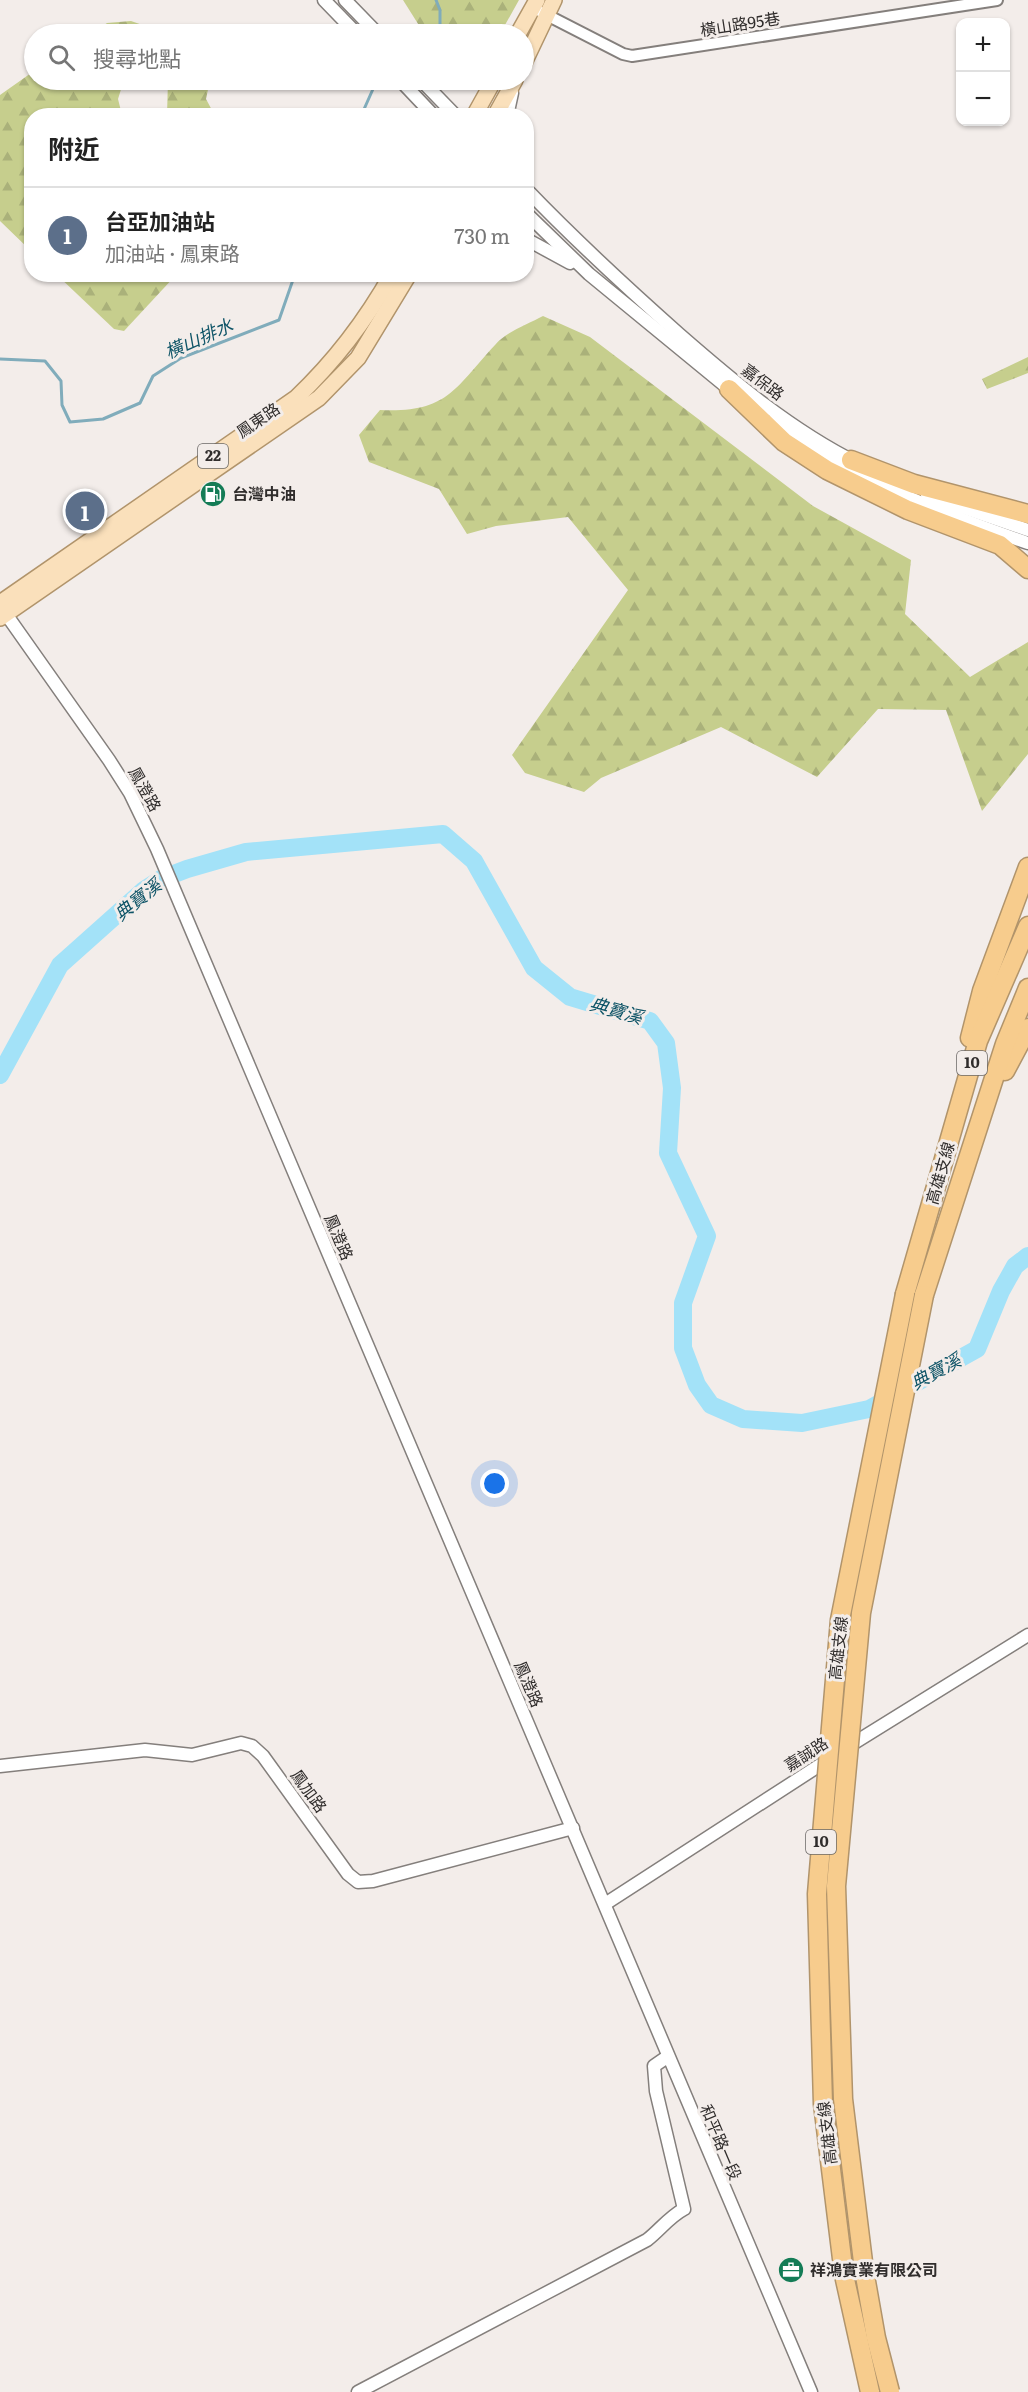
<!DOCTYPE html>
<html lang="zh-TW">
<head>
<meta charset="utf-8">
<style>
	body { margin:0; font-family:Literata,"Noto Sans TC",serif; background:#f6f6f6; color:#222 }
	.controls { position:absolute; right:18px; top:18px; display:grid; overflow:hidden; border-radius:12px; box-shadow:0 2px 4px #0004 }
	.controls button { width:54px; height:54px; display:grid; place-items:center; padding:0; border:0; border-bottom:2px solid #e0e0e0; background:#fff; color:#222; font:30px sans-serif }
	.you { position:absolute; left:495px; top:1484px; width:21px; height:21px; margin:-15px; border:4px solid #fff; border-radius:50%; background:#1a73e8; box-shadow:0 0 0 9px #1a73e833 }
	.badge { display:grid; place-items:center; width:39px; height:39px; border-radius:50%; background:#0b8043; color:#fff; font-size:20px; font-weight:700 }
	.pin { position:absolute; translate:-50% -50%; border:3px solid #fff; box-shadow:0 2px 6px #0006 }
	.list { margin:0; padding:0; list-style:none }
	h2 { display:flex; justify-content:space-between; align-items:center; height:78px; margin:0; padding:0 24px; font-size:26px }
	h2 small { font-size:20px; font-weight:400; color:#767676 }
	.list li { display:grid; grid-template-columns:39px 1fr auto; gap:18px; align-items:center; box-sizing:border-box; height:96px; padding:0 24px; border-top:2px solid #e0e0e0 }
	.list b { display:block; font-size:22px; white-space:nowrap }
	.list p { margin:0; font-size:20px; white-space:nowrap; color:#767676 }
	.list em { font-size:20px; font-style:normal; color:#767676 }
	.icon { flex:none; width:33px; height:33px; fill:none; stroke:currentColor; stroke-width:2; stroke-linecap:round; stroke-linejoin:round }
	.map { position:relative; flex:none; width:1028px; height:2392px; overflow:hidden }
	.search { position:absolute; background:#fff; box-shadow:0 2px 4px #0004; left:24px; top:24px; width:510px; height:66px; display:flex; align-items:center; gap:15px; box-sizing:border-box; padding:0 21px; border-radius:33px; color:#767676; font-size:22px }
	.panel { position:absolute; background:#fff; box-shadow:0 2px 4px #0004; left:24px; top:108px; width:510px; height:174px; border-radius:24px }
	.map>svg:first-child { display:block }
	.forest { fill:url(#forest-firs) }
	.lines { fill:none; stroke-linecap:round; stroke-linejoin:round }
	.stream { stroke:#80acbb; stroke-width:3 }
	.river { stroke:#a3e2f8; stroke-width:18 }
	.minor-casing { stroke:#847f7c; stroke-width:14 }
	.tertiary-casing { stroke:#847f7c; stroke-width:15 }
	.primary-casing { stroke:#b1946b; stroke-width:18 }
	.motorway-casing { stroke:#b1946b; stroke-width:21 }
	.minor { stroke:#fff; stroke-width:10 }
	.tertiary { stroke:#fff; stroke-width:12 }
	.primary { stroke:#fae0bb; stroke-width:15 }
	.motorway { stroke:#f7cc8d; stroke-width:18 }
	.motorway-bridge-casing { stroke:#b1946b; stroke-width:21; stroke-linecap:butt }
	.motorway-bridge { stroke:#f7cc8d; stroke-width:18 }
	.labels { text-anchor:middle; stroke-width:6; stroke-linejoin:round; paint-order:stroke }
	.shield { fill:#f3edea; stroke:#6a6765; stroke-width:1.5 }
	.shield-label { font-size:15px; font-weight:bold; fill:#302d2c }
	.street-label { font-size:16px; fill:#302d2c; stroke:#f3edea }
	.poi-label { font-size:16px; font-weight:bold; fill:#302d2c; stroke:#f3edea; text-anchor:start }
	.water-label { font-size:18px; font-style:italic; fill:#0e5467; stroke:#f3edea }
</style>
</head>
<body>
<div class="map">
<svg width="1028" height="2392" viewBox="0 0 1028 2392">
	<defs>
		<pattern id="forest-firs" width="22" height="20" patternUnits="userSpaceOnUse" patternTransform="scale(1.5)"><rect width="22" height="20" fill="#c6ce8d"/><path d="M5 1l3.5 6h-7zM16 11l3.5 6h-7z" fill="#aab17a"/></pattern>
	</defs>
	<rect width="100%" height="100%" fill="#f3edea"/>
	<!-- forest -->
	<g class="forest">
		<polygon points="403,0 519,0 500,34 411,34 420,27"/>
		<polygon points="131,21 154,29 155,34 91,34 107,23"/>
		<polygon points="34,71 34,80 124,80 118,99 122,115 32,116 31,251 0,221 0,95"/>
		<polygon points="168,80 210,80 206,99 213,112 219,115 167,115"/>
		<polygon points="57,275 176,275 124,331 114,329"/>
		<path d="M543,316L590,337L813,506L911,560L905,614L970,677L1028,642V754L982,811L946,710L878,709L817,777L721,727L601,778L584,792L525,773L512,755L628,590L568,517L496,526L467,534L439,489L369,462L359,435L380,410C448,413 454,389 495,345C506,332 528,324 543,316Z"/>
		<polygon points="1028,357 1028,373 987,389 982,379"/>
	</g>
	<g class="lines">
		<!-- stream -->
		<g class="stream">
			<polyline points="436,0 440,10 440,32 437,34"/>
			<polyline points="361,116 373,89 384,80"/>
			<polyline points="0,359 45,361 61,381 62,405 70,422 103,419 140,403 153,376 181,358 279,320 295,274"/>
		</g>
		<!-- river -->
		<polyline class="river" points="0,1075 60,965 144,890 161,879 187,869 246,852 443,834 474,861 534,968 570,997 650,1021 666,1043 672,1088 668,1153 707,1236 683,1303 683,1348 697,1385 711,1405 743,1419 802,1423 869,1409 977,1349 1001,1291 1015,1266 1028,1256"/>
		<!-- minor casing -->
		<g class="minor-casing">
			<polyline id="minor" points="541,12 623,54 632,56 997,0"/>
		</g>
		<!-- tertiary casing -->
		<g class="tertiary-casing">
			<g id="tertiary">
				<polyline points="324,0 357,34"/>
				<polyline points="345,0 378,34"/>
				<polyline points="400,80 434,116"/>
				<polyline points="421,80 456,116"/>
				<polyline points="507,116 512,93"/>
				<path d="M526,189C575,240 626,287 679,334C734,382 791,430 857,463"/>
				<polyline points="526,213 589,274 734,393"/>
				<polyline points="526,239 570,263"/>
				<path d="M772,422C856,479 932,510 1028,543"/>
				<polyline points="927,495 1028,530"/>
				<polyline points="1,607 109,760 130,793 157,849 811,2392"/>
				<polyline points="0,1766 145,1750 192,1755 241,1743 252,1746 263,1756 348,1874 358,1882 373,1881 573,1828"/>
				<polyline points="605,1904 854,1743 1028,1635"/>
				<path d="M358,2392L647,2240C660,2230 669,2217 684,2209L656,2091L654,2066L667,2057"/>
			</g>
		</g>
		<!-- primary casing -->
		<g class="primary-casing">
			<g id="primary">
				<polyline points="518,34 537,0"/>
				<polyline points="524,63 554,0"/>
				<polyline points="474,116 494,80"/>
				<polyline points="495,116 515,80"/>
				<path d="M0,603L296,398C335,361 365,322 392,274"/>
				<polyline points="0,618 319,398 358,358 409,274"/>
			</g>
		</g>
		<!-- motorway casing -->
		<g class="motorway-casing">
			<g id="motorway">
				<polyline points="729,389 784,442 827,470 908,510 1000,545 1028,569"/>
				<polyline points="851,460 914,484 1028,514"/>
				<polyline points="970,1038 982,991 1028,867"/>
				<polyline points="1005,1071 1028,1028"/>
				<polyline points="905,1294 978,1041 1028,926"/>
				<polyline points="924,1295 1005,1044 1028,988"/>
			</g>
		</g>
		<!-- minor -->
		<use href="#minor" class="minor"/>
		<!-- tertiary -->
		<use href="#tertiary" class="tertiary"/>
		<!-- primary -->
		<use href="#primary" class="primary"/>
		<!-- motorway -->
		<use href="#motorway" class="motorway"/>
		<!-- motorway-bridge casing -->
		<g class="motorway-bridge-casing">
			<g id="motorway-bridge">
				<polyline points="870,2392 844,2275 823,2104 817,1894 840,1620 905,1294"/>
				<polyline points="890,2392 876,2338 864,2270 843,2099 836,1886 861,1613 924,1295"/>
			</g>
		</g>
		<!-- motorway-bridge -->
		<use href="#motorway-bridge" class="motorway-bridge"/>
	</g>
	<!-- icons -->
	<defs>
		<g id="fuel-disc" transform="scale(1.35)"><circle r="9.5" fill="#147c56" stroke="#f3edea"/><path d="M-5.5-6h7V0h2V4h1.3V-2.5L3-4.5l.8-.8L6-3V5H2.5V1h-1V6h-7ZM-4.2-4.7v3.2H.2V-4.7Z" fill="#fff"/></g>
		<g id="office-disc" transform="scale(1.35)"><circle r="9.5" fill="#147c56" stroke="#f3edea"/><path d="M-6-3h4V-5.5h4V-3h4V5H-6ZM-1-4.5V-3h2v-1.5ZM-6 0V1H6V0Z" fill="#fff"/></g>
	</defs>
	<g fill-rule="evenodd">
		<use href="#fuel-disc" x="213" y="494"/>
		<use href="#office-disc" x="791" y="2270"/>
	</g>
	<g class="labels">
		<!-- shield labels -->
		<g class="shield">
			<rect x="198" y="444" width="30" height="24" rx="4.5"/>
			<rect x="957" y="1051" width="30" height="24" rx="4.5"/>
			<rect x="806" y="1830" width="30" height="24" rx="4.5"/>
		</g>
		<g class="shield-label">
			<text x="213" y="461">22</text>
			<text x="972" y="1068">10</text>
			<text x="821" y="1847">10</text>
		</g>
		<!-- street labels -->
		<g class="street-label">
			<text transform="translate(740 24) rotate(-9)" y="6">橫山路95巷</text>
			<text transform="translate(763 382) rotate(37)" y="6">嘉保路</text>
			<text transform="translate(258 420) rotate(-34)" y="6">鳳東路</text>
			<text transform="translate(145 789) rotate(61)" y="6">鳳澄路</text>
			<text transform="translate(940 1173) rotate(-74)" y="6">高雄支線</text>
			<text transform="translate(339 1237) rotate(67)" y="6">鳳澄路</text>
			<text transform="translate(838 1648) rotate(-84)" y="6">高雄支線</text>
			<text transform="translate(529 1684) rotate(67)" y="6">鳳澄路</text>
			<text transform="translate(806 1754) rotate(-33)" y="6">嘉誠路</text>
			<text transform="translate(309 1791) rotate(54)" y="6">鳳加路</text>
			<text transform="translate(827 2133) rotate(-97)" y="6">高雄支線</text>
			<text transform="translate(721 2142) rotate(67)" y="6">和平路一段</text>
		</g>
		<!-- poi labels -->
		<g class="poi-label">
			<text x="232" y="500">台灣中油</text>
			<text x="810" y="2276">祥鴻實業有限公司</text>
		</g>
		<!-- water labels -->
		<g class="water-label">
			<text transform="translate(199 339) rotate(-24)" y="6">橫山排水</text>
			<text transform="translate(138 900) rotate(-39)" y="6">典寶溪</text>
			<text transform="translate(616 1011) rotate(16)" y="6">典寶溪</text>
			<text transform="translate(936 1372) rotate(-29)" y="6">典寶溪</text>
		</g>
	</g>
</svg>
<div class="controls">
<button>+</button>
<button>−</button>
</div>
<div class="you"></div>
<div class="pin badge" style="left:85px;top:511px;background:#5c6f8a">1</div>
<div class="search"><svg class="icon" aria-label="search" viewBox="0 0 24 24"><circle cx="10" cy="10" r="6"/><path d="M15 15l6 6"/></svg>搜尋地點</div>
<section class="panel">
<h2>附近<small></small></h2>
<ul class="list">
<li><span class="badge" style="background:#5c6f8a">1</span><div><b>台亞加油站</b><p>加油站 · 鳳東路</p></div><em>730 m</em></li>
</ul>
</section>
</div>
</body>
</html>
